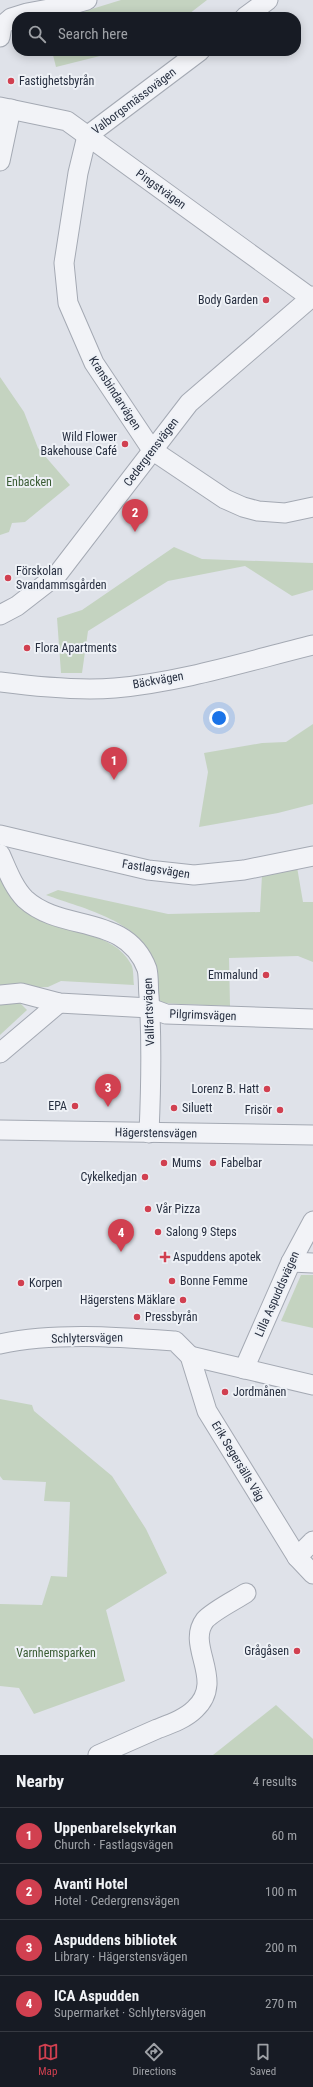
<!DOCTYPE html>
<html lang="en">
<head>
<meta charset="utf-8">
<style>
	body { margin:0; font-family:"Roboto Condensed",sans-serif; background:#242831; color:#f1f3f6 }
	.you { position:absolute; left:219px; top:718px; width:14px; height:14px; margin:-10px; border:3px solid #fff; border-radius:50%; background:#1a73e8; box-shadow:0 0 0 6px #1a73e833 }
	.badge { display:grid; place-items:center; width:26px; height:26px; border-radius:50%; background:#d14050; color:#fff; font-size:13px; font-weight:700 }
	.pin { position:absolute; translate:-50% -33px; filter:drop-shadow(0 1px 2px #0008) }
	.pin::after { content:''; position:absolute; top:21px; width:14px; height:12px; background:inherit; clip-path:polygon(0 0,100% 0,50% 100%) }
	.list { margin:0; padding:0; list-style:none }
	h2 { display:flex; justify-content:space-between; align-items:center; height:52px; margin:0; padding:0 16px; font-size:17px }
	h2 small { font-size:13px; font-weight:400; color:#9ea1a6 }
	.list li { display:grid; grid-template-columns:26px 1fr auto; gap:12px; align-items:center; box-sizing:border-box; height:56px; padding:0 16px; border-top:1px solid #363941 }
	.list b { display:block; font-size:15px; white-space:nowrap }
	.list p { margin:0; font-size:13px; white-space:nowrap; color:#9ea1a6 }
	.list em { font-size:13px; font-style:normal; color:#9ea1a6 }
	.icon { flex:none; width:22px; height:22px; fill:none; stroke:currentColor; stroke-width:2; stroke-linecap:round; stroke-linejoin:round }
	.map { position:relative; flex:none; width:313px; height:1755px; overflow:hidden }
	.search { position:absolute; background:#171b24; box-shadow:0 2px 10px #0003; left:12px; right:12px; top:12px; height:44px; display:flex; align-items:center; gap:10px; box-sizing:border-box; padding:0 14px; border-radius:16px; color:#9ea1a6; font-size:15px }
	.sheet { height:276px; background:#171b24 }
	nav { display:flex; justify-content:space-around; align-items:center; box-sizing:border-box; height:56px; border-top:1px solid #363941; background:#171b24; font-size:11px; color:#9ea1a6 }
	nav a { display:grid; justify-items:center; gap:2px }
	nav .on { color:#d14050 }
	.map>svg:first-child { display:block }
	.green { fill:#c4d3c0 }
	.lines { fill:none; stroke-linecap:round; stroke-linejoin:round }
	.minor-casing { stroke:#a4a9b3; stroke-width:21 }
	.minor { stroke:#f2f3f7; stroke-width:19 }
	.poi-dot { fill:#d14050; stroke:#eef1f6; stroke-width:1.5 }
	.labels { text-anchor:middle; stroke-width:4; stroke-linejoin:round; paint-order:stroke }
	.poi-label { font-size:12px; fill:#272f40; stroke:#eef1f6; text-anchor:start }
	.street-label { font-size:12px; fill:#272f40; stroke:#eef1f6 }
	.park-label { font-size:12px; fill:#3a5c34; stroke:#eef1f6 }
</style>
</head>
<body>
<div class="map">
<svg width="313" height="1755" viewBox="0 0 313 1755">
	<rect width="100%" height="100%" fill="#dfe2e9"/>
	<!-- green -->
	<g class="green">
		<polygon points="121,0 207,0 185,17 66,17"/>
		<polygon points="52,51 120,51 56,67"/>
		<polygon points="0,377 24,412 38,448 70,485 25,522 12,523 9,532 0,535"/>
		<polygon points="174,547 202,559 313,563 313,590 292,596 245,566 168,581 88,631 82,673 61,673 57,618 82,610"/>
		<polygon points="313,724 313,804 278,813 199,827 208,772 204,753 262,743 286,742"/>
		<path d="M297,867L303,902H313V962L298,956L229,958L230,1006L157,1003C157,992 159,977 156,966C143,921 84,909 46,895L58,890L168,914L260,912L262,875Z"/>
		<path d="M0,876C10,895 17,907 37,919C67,935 112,930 131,964C134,969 133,979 134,985L61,981L48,987L0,989Z"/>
		<polygon points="18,1001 27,1010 0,1035 0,1004"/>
		<polygon points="301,1275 313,1275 313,1328 281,1321"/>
		<polygon points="0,1399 32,1405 34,1411 112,1476 146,1529 167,1573 106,1610 125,1681 34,1714 19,1688 0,1686 0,1604 42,1605 51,1576 67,1577 70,1502 44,1501 46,1482 3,1480 0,1476"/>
		<polygon points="276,1705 313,1739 313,1755 213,1755"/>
	</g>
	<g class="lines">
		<!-- minor casing -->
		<g class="minor-casing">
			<g id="minor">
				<polyline points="245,17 268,0"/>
				<polyline points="0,37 2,26 11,18 27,13 66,6 87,0"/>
				<polyline points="0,107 67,121 311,298"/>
				<polyline points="87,136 78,173 64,263 68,303 94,363 152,450 225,499 243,507 258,511 285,513 313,507"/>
				<polyline points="87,136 200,51"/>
				<polyline points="0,161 11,109"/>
				<polyline points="0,615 17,606 57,575 189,403 313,296"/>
				<path d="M0,682C38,687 77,691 115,688C182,682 248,661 313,645"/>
				<polyline points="0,835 148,870 194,875 244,870 313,856"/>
				<path d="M0,854C7,869 13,887 25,899C62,933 126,913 147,969C149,977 148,988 149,996C152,1041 151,1088 149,1133"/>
				<polyline points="0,995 21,993 59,1003 150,1008 166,1014 313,1019"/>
				<polyline points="0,1053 59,1003"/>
				<polyline points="0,1130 313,1135"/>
				<polyline points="291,1262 313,1263"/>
				<path d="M0,1344C55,1332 119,1337 175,1341L190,1356L207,1411L297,1557L313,1574"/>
				<polyline points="190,1356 313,1385"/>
				<polyline points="244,1369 291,1262 313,1221"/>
				<polyline points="297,1557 313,1541"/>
				<path d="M98,1755C118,1746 137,1738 157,1729C170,1724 185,1719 195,1709C226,1680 185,1646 205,1620C213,1611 235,1600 246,1593"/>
			</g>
		</g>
		<!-- minor -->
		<use href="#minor" class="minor"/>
	</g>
	<!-- markers -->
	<g class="poi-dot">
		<circle cx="11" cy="81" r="4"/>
		<circle cx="266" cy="300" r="4"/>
		<circle cx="125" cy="444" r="4"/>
		<circle cx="8" cy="578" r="4"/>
		<circle cx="27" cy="648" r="4"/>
		<circle cx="266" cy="975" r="4"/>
		<circle cx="267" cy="1089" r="4"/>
		<circle cx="75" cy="1106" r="4"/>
		<circle cx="174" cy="1108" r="4"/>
		<circle cx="280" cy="1110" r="4"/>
		<circle cx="164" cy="1163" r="4"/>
		<circle cx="213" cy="1163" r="4"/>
		<circle cx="145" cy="1177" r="4"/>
		<circle cx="148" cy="1209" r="4"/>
		<circle cx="158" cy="1232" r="4"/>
		<path d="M163 1251h4v4h4v4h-4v4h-4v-4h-4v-4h4z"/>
		<circle cx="172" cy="1281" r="4"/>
		<circle cx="21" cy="1283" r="4"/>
		<circle cx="183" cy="1300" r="4"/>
		<circle cx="137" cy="1317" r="4"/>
		<circle cx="225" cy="1392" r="4"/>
		<circle cx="297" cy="1651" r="4"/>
	</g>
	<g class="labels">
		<!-- poi labels -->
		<g class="poi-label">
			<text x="19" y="85">Fastighetsbyrån</text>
			<text x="258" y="304" text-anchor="end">Body Garden</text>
			<text x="117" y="441" text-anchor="end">Wild Flower<tspan x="117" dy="14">Bakehouse Café</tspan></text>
			<text x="16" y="575">Förskolan<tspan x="16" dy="14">Svandammsgården</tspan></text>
			<text x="35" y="652">Flora Apartments</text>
			<text x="258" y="979" text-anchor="end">Emmalund</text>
			<text x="259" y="1093" text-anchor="end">Lorenz B. Hatt</text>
			<text x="67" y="1110" text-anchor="end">EPA</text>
			<text x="182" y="1112">Siluett</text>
			<text x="272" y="1114" text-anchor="end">Frisör</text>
			<text x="172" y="1167">Mums</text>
			<text x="221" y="1167">Fabelbar</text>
			<text x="137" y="1181" text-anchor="end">Cykelkedjan</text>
			<text x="156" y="1213">Vår Pizza</text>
			<text x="166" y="1236">Salong 9 Steps</text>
			<text x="173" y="1261">Aspuddens apotek</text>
			<text x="180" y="1285">Bonne Femme</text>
			<text x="29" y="1287">Korpen</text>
			<text x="175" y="1304" text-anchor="end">Hägerstens Mäklare</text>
			<text x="145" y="1321">Pressbyrån</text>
			<text x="233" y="1396">Jordmånen</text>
			<text x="289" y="1655" text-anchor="end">Grågåsen</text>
		</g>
		<!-- street labels -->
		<g class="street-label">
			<text transform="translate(134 101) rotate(-37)" y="4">Valborgsmässovägen</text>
			<text transform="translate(161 189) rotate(36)" y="4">Pingstvägen</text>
			<text transform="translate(115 393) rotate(57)" y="4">Kransbindarvägen</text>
			<text transform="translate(151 452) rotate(-53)" y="4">Cedergrensvägen</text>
			<text transform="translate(158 680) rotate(-10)" y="4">Bäckvägen</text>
			<text transform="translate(156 869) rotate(9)" y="4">Fastlagsvägen</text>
			<text transform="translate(149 1012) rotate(-92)" y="4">Vallfartsvägen</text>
			<text transform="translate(203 1015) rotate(2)" y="4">Pilgrimsvägen</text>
			<text transform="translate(156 1133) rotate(1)" y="4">Hägerstensvägen</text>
			<text transform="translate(277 1294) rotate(-66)" y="4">Lilla Aspuddsvägen</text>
			<text transform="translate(87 1338) rotate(-1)" y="4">Schlytersvägen</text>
			<text transform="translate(238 1461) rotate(59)" y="4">Erik Segersälls Väg</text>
		</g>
		<!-- park labels -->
		<g class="park-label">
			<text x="29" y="486">Enbacken</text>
			<text x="56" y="1657">Varnhemsparken</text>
		</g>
	</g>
</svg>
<div class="you"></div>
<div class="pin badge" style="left:114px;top:780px">1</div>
<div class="pin badge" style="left:135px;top:532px">2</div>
<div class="pin badge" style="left:108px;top:1107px">3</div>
<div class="pin badge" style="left:121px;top:1252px">4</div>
<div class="search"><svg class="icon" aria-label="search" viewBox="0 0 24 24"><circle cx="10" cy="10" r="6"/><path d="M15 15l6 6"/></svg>Search here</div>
</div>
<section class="sheet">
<h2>Nearby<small>4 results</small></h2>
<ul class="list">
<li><span class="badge">1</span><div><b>Uppenbarelsekyrkan</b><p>Church · Fastlagsvägen</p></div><em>60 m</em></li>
<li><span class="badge">2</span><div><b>Avanti Hotel</b><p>Hotel · Cedergrensvägen</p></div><em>100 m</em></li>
<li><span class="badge">3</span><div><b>Aspuddens bibliotek</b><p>Library · Hägerstensvägen</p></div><em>200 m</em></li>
<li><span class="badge">4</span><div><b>ICA Aspudden</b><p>Supermarket · Schlytersvägen</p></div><em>270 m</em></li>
</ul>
</section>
<nav>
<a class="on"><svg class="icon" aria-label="map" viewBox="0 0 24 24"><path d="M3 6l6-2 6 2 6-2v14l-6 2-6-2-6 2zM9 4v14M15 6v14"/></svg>Map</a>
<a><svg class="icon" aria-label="directions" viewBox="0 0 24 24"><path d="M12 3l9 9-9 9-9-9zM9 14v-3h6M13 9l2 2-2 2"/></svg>Directions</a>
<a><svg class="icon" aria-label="saved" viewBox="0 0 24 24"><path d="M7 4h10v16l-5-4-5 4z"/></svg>Saved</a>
</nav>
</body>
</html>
